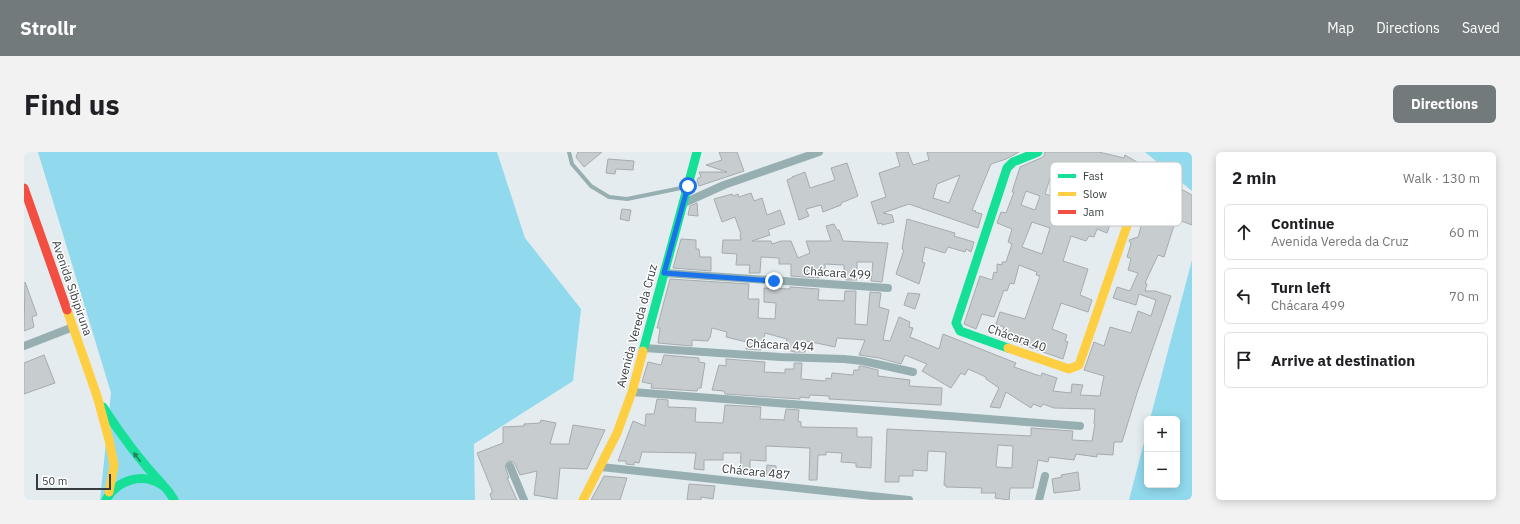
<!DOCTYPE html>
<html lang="en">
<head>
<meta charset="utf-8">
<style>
	body { margin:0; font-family:"IBM Plex Sans",sans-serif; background:#f2f2f2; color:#202124 }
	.controls { position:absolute; right:12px; bottom:12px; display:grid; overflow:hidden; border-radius:6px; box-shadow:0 2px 10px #0003 }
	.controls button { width:36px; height:36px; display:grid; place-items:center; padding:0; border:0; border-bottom:1px solid #e0e0e0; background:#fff; color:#202124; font:20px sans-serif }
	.scale { position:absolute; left:12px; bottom:10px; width:75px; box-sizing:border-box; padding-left:4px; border:2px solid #363c3e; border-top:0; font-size:11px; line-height:14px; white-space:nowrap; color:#363c3e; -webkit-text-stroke:3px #fff; paint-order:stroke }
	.stop { position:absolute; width:12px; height:12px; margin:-9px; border:3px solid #1a73e8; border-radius:50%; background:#fff }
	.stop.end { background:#1a73e8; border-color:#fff; box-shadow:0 1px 4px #0008 }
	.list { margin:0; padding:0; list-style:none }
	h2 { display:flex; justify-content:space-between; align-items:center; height:52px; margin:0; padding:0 16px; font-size:17px }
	h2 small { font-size:13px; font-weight:400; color:#757577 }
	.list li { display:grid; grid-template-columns:26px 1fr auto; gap:12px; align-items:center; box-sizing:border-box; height:56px; margin:0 8px 8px; padding:0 8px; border:1px solid #e0e0e0; border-radius:6px }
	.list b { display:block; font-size:15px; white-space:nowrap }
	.list p { margin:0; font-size:13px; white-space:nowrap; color:#757577 }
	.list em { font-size:13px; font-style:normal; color:#757577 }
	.icon { flex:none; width:22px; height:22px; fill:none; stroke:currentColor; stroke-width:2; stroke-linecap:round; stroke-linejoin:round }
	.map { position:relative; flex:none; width:1168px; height:348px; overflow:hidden; border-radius:6px }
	header { display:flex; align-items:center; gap:24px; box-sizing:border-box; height:56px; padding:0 20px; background:#737a7c; color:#fff }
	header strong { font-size:19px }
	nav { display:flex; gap:22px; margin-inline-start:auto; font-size:14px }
	.intro { display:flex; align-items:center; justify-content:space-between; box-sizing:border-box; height:96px; padding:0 24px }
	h1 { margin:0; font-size:28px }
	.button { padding:10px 18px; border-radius:6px; background:#737a7c; color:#fff; font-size:14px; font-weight:700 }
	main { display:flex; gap:24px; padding:0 24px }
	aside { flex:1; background:#fff; border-radius:6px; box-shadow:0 2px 10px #0003 }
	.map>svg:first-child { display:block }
	.green { fill:#91d9ed }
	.building { fill:#c7cdcf; stroke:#a6abae; fill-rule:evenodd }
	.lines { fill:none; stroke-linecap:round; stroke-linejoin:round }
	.lane { stroke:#97afb1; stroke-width:4 }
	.street { stroke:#97afb1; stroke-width:8 }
	.fast { stroke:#16e098; stroke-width:9 }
	.slow { stroke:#ffcf43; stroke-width:9 }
	.jam { stroke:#f24e42; stroke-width:9 }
	.oneway { fill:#297e62 }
	.route { stroke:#1a73e8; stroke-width:5 }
	.labels { text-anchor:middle; stroke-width:3; stroke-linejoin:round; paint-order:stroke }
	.street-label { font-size:12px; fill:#363c3e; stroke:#fff }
	.key { fill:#fff; stroke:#c3c4c5; stroke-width:1 }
	.key-label { font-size:11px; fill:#363c3e }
</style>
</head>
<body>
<header>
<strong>Strollr</strong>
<nav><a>Map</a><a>Directions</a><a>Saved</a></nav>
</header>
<div class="intro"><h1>Find us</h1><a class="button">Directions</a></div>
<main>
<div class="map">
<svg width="1168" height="348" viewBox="0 0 1168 348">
	<rect width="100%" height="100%" fill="#e4ecef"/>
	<!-- green -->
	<g class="green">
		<polygon points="14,0 473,0 501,86 557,157 549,229 450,292 451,348 76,348 87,241"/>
		<polygon points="1121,0 1168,0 1168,39"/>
		<polygon points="1168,108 1168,348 1105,348 1123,279 1123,333 1153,333 1153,267 1126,267"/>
	</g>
	<!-- building -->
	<g class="building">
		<polygon points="554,0 578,0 560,15 552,5"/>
		<polygon points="695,0 713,0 720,19 675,34 673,28 674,26 677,25 675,20 703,20 682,13 698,8"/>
		<path d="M872,0H884L889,13L905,8L903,0H995L982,7L967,12L948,58L952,59L951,60L958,62L954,76L885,52L859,61L868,63L870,70L858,73V71L854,72L847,50L862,45L855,21L876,14ZM936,23L925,51L909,46L913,32Z"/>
		<path d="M1021,0H1075L1100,6L1101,3L1113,10L1111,16L1126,20L1168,43V73L1152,67L1140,105L1134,103L1121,131L1123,132L1121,139H1131L1147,144L1113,241L1098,290H1090L1089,303L1073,302V305L1052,302L1050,308L1025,305L1024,310L1014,308L1009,336H986L985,348L971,346L972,341H957L958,336L922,335V333H920L922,300L904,299L903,319L889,318V324H875V330H861L863,277L1007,284V276L1049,279L1048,288L1068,289L1071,272H1070L1071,257L1030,256L1019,252L1017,255L1009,252L1007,256L982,240L976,256L966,255L975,236L962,227V225L944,217L941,223L937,221L927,236L898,219L903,212L881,203L877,212L855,206L835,203L841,188L813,186L811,195L783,189L781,200H770L761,197L763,187L741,181L737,198L722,197L723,190L702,185L703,180L688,176L686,186H685L684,189L668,188V194L634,191L636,176H633L646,127L725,132L724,147H735L734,166L751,167L752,151L740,150V136L766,137V135L795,137L794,148L820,149L821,139H832L831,172L843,173L846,140L857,141L855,155L865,158L859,188L866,189L875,165L886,170L885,175L889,176L886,185L915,197L919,182L992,211L990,215L1016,224H1017L1018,221L1033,226L1029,239L1047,241L1048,232L1059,233L1056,243L1076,244L1080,224L1060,218L1070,190L1080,194L1086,175L1107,181L1114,159L1127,164L1132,148L1115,142L1112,153L1089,146L1093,135L1106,139L1114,121L1104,118L1107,107L1103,105L1107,92L1105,88L1114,85L1122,58L1120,57L1126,38L1123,37L1125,29L1121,24H1114L1111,30L1090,23L1080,52L1092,56L1083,81L1073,77L1070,85L1065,84L1062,89L1047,84L1039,109L1064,117L1056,143L1068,148L1064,160L1037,151L1028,177L1043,183L1041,189L1044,190L1039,207L976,185L980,175L972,172L976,160L1001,167L1016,124L1012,123L1013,120L995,113L990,132L986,131L983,139L980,138L970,165L958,162L952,177L940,172L956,124L968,128L970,120L973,121V112L978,113V110H982L988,92L984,90L988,77L973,71L977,60L982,61L990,40H988L996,15L1017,6L1020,4ZM1029,17L1060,28L1055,43L1053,42L1049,55L1029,48L1030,45L1021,42ZM1002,39L1016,44L1011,58L997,53ZM1008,70L1026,76L1018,102L998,95ZM974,293L989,294L988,316L972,315Z"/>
		<polygon points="584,7 610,9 609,18 592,17 591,22 582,21"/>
		<polygon points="823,11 834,44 817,51 817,53 799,60 797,53 782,57 785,64 775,68 763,28 768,26 768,25 781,20 786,36 811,28 807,16"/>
		<polygon points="727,41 730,49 738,46 743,63 756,58 761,72 744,78 746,83 728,89 747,89 748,92 757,89 767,89 774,106 786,101 782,89 807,89 802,74 810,72 813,78 815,78 819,89 864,91 858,130 847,129 849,110 833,110 833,128 822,128 822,125 820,125 820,113 801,112 801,124 795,124 795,126 767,124 767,112 755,112 755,106 737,105 736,121 725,121 726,113 712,113 713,102 698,101 699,88 717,88 716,83 717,82 711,65 698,70 690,47 708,42 709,44 714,42 715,45"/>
		<polygon points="673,51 674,64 664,63 666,54"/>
		<polygon points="598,57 607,58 605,69 596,67"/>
		<polygon points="883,67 931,81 930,84 950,90 947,100 942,97 941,100 924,95 921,101 901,95 898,110 901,111 895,132 872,122 880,98 878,97"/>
		<polygon points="657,87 672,88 672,97 675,97 676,105 687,105 687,119 649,116"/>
		<polygon points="1,130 13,163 8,165 10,175 0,179"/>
		<polygon points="884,141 896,142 891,157 880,153"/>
		<polygon points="20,203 31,231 0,242 0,211"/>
		<polygon points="640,203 675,206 675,210 681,211 677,236 674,236 673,239 627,236 628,232 618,230 624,210 637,213"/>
		<polygon points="702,207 741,210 740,220 761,221 761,217 770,217 770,211 778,211 777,227 802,229 802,226 807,227 808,221 829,223 830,218 835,218 835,214 838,214 854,218 854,224 886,228 885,234 918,236 917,253 805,247 805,244 786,243 785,246 776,245 776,247 701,242 700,239 688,238 695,213 702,214"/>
		<polygon points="633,247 644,248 644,255 672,256 671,270 699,271 701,253 737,255 736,267 760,268 762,257 775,258 774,269 777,270 777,275 833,276 833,285 848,285 847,316 832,315 832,311 817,310 818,301 802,300 802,303 794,303 793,328 785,328 786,296 742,294 742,309 726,308 726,322 716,321 717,301 699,301 699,308 680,308 680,318 670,317 672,301 618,300 615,311 610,310 610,313 602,312 602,309 594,309 609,269 621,274 622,262 630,262"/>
		<polygon points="517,268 532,271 526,292 545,292 549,273 581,278 563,317 536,316 533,347 510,343 513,319 496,323 490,310 484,309 481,314 485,326 483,326 493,348 468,348 466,342 468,341 468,338 453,301 479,291 479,275 500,274 500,272 516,271"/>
		<polygon points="743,313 752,314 752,325 742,324"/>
		<polygon points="1054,320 1056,338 1030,341 1028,327 1038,325 1037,323"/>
		<polygon points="580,324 603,326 596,348 567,348"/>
		<polygon points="665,332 691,334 689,347 677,345 677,348 663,348"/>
	</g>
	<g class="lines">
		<!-- lane -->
		<polyline class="lane" points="545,0 548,12 567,34 585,45 603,47 662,35"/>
		<!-- street -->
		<g class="street">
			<polyline points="660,51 700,33 795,0"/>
			<polyline points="640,121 864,136"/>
			<polyline points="0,194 49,175"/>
			<polyline points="620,196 756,205 820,207 839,209 889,220"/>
			<polyline points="608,240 1056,274"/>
			<polyline points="486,314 500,348"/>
			<polyline points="577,315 885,348"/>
			<polyline points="1015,348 1021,324"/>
		</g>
		<!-- fast -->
		<g class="fast">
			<polyline points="984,196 936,179 932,171 983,16 989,10 1014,0"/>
			<polyline points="619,199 673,0"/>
			<path d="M79,255C97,283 116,309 139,333"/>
			<path d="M82,348C93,328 118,320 138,333C144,337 147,343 150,348"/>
		</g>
		<!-- slow -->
		<g class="slow">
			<polyline points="43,158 73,244 85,288 90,313 85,340"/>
			<polyline points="984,196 1045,217 1055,213 1118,30"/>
			<polyline points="559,348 593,281 608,240 619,199"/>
		</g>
		<!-- jam -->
		<polyline class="jam" points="0,36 43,158"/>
	</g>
	<!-- one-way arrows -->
	<defs><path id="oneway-solid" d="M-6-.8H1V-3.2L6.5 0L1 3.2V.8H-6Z"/></defs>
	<use class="oneway" href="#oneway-solid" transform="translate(113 305) rotate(-127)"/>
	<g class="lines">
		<!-- route -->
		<polyline class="route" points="664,34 640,121 750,129"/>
	</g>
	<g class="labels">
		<!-- street labels -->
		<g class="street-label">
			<text transform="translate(813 121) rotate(4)" y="4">Chácara 499</text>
			<text transform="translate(48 136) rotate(71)" y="4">Avenida Sibipiruna</text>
			<text transform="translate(613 174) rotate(-75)" y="4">Avenida Vereda da Cruz</text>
			<text transform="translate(993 186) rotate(19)" y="4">Chácara 40</text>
			<text transform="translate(756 193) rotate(3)" y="4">Chácara 494</text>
			<text transform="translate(732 320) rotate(6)" y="4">Chácara 487</text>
		</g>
	</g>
	<!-- legend -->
	<rect x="1026" y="10" width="132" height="64" rx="6" class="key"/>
	<rect x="1034" y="22" width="18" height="4" fill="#16e098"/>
	<rect x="1034" y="40" width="18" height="4" fill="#ffcf43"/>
	<rect x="1034" y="58" width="18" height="4" fill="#f24e42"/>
	<g class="key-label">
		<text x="1059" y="28">Fast</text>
		<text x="1059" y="46">Slow</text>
		<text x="1059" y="64">Jam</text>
	</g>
</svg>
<div class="controls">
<button>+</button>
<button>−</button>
</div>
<div class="scale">50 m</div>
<div class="stop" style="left:664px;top:34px"></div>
<div class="stop end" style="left:750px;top:129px"></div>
</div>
<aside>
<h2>2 min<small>Walk · 130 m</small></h2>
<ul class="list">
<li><svg class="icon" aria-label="ahead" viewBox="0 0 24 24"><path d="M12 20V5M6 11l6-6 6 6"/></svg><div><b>Continue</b><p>Avenida Vereda da Cruz</p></div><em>60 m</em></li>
<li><svg class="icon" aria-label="left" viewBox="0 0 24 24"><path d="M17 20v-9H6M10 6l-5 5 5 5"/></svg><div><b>Turn left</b><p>Chácara 499</p></div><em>70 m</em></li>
<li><svg class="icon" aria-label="arrive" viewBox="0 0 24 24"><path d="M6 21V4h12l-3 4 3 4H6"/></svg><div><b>Arrive at destination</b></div></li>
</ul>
</aside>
</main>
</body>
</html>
